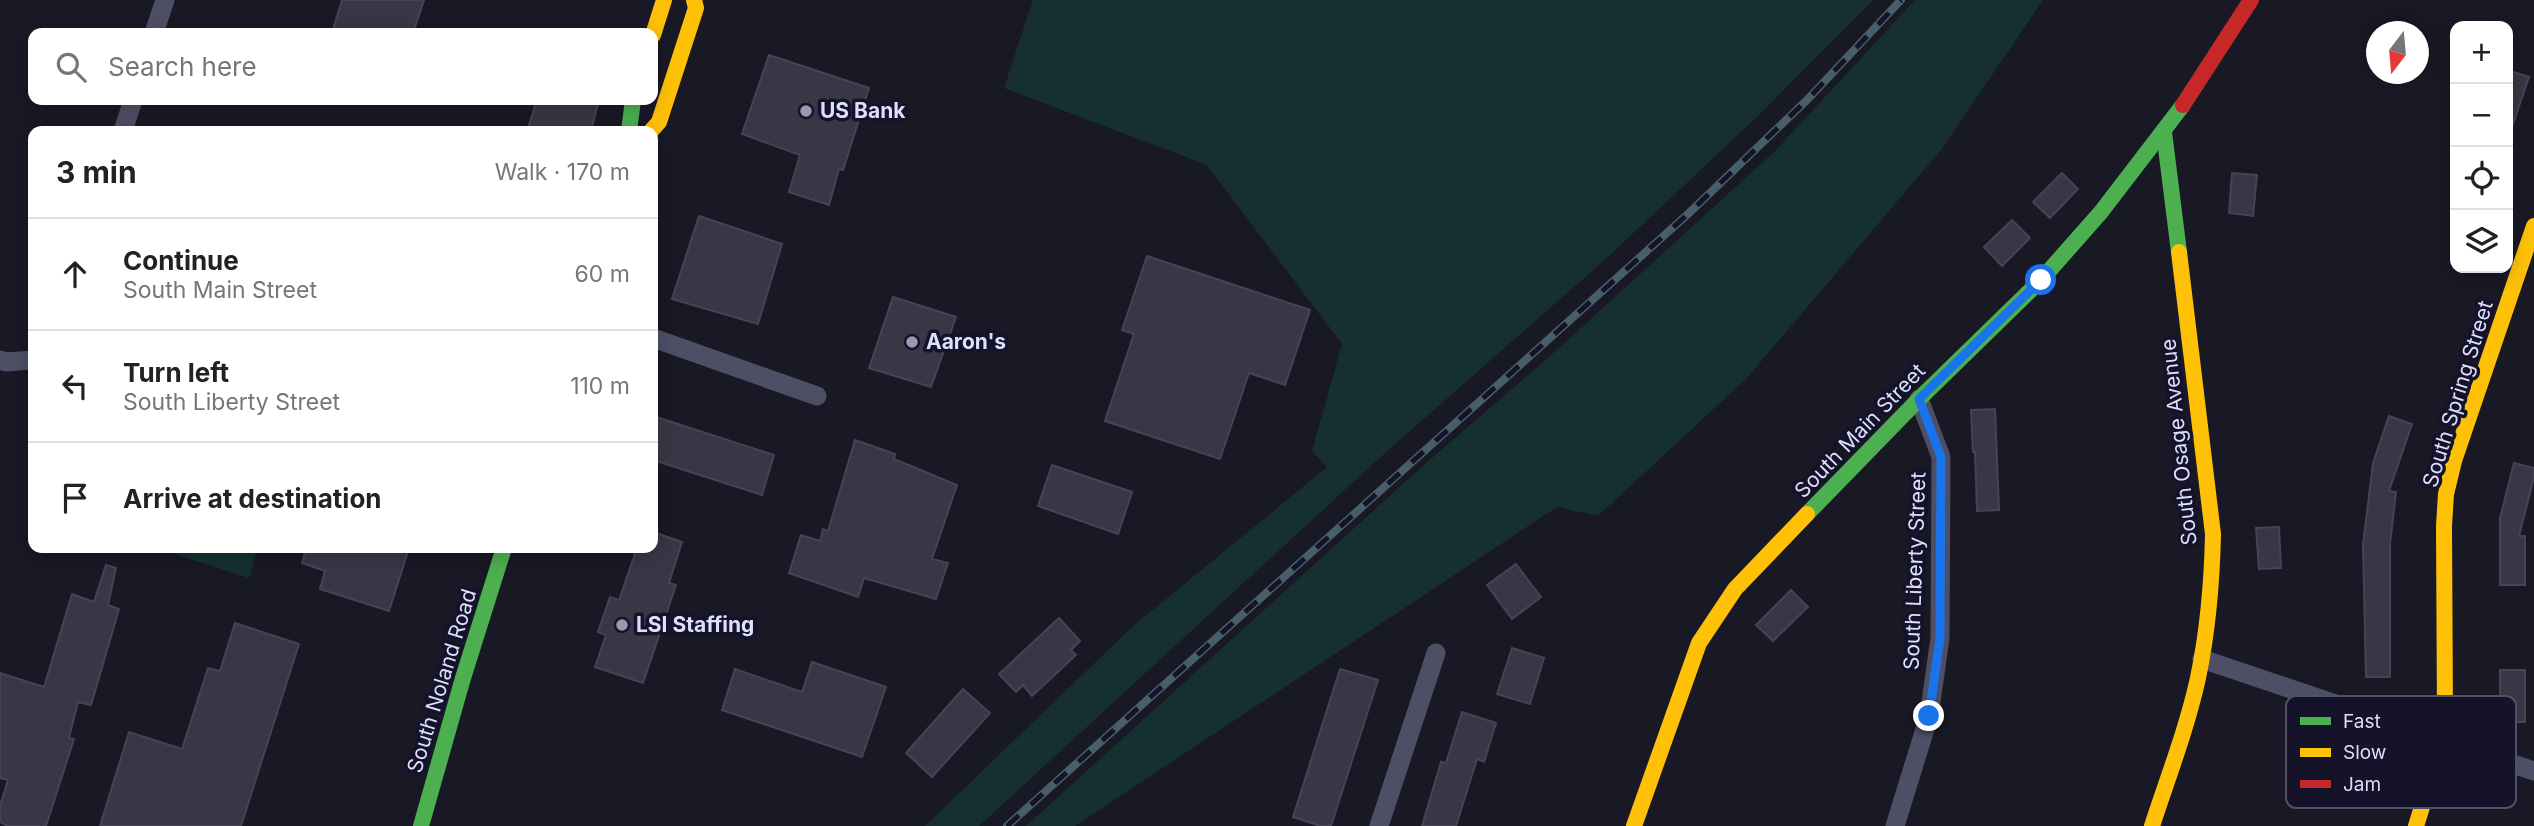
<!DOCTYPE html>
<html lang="en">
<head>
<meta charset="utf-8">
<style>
	body { margin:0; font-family:Inter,sans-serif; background:#f2f2f2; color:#222 }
	.controls { position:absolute; right:21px; top:21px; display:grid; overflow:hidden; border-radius:14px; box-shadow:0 4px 18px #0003 }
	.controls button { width:63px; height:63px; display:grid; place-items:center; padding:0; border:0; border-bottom:2px solid #e0e0e0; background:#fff; color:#222; font:35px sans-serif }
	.compass { position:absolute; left:2366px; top:21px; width:63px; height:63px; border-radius:50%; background:#fff; box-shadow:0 4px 18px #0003; rotate:196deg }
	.stop { position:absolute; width:21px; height:21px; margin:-16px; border:5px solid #1a73e8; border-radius:50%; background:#fff }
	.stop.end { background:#1a73e8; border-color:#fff; box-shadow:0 2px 7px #0008 }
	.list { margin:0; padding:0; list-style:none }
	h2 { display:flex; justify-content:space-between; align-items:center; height:91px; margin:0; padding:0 28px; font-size:30px }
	h2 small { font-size:23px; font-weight:400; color:#767676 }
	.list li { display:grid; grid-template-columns:46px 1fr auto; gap:21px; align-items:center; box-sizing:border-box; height:112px; padding:0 28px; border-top:2px solid #e0e0e0 }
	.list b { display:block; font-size:26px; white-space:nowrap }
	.list p { margin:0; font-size:23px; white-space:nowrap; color:#767676 }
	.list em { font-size:23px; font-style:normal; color:#767676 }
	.icon { flex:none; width:38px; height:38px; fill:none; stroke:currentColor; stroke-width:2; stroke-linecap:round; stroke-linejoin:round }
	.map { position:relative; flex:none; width:2534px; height:826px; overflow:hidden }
	.search { position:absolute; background:#fff; box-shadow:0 4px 18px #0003; left:28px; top:28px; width:630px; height:77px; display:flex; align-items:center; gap:18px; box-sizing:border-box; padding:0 24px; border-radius:14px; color:#767676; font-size:26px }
	.panel { position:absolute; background:#fff; box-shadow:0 4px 18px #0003; left:28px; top:126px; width:630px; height:427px; border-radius:14px }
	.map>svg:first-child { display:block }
	.green { fill:#16302f }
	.building { fill:#383746; stroke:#454457; stroke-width:2 }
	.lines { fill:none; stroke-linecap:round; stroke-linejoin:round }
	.street { stroke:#4e4f65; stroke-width:19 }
	.fast { stroke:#4caf50; stroke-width:16 }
	.slow { stroke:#ffc107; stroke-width:16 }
	.jam { stroke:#c62828; stroke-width:16 }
	.rail-casing { stroke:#485e6b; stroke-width:8 }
	.rail { stroke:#14132a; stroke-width:5; stroke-dasharray:16; stroke-linecap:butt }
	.route { stroke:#1a73e8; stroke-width:9 }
	.poi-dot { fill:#9a99b1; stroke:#14132a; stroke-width:2.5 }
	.labels { text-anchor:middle; stroke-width:7; stroke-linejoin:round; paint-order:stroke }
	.poi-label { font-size:21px; font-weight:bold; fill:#dfdefd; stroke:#14132a; text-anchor:start }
	.street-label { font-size:21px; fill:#dfdefd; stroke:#14132a }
	.key { fill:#14132a; stroke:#515069; stroke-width:2 }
	.key-label { font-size:19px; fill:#dfdefd }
</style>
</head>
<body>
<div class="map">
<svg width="2534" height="826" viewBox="0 0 2534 826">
	<rect width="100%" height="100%" fill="#191825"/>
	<!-- green -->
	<g class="green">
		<polygon points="1033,0 1873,0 1760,114 1608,257 1385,453 979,826 925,826 1132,627 1327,467 1312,451 1342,344 1207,165 1004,88"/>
		<polygon points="1915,0 2043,0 1941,150 1746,379 1598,516 1557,507 1075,826 1026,826 1416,472 1558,349 1775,151"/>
		<polygon points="157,548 258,548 249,578"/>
	</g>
	<!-- building -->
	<g class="building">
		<polygon points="342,0 424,0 413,33 332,33"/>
		<polygon points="769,55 869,88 843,170 839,169 829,205 789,192 800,155 742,134"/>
		<polygon points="2508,70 2529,77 2510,133 2508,133"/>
		<polygon points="537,100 599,100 591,131 527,131"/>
		<polygon points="2062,173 2078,189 2050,218 2033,202"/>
		<polygon points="2232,173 2257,175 2253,216 2229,213"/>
		<polygon points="699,216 782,244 758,324 672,299"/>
		<polygon points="2012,220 2030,238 2002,266 1984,247"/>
		<polygon points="1147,256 1310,310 1285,385 1249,373 1220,459 1105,421 1134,334 1122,330"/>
		<polygon points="893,297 956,317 931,387 869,368"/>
		<polygon points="1995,409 1999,510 1977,511 1975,452 1973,452 1971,410"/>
		<polygon points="653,416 774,455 762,495 653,460"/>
		<polygon points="2389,416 2412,424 2389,491 2396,492 2390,544 2390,677 2366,677 2363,545 2373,463"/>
		<polygon points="855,440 895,454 894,459 957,485 932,559 948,563 936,599 864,578 858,597 789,573 801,535 820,541 823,529 828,531"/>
		<polygon points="2514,463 2534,468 2534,477 2519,536 2525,536 2525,585 2500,585 2500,518"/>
		<polygon points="1052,465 1132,492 1118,534 1038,506"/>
		<polygon points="2279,527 2281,568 2259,569 2256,528"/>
		<polygon points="653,532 682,542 669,583 676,585 643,683 595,667 606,635 598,632 610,597 619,600 637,548 653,548"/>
		<polygon points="306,548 409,548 389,611 320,589 325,571 302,563"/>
		<polygon points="1516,564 1541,597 1512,619 1487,585"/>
		<polygon points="106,565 116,568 108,605 119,609 91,705 78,702 69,738 74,739 46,826 8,826 0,822 0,806 8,780 0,778 0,673 44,687 72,594 94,602"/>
		<polygon points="1791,590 1808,607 1773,641 1756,625"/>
		<polygon points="1059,618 1080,641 1071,650 1076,655 1032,696 1023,685 1016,692 999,674"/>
		<polygon points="235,623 299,644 241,826 100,826 129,732 182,749 208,668 220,671"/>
		<polygon points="1512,648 1544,658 1530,704 1497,694"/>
		<polygon points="812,662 886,687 862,757 722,710 735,669 802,692"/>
		<polygon points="1340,669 1378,680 1331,826 1321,826 1293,817"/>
		<rect x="2500" y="670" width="25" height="52"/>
		<polygon points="963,689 990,713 932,777 906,753"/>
		<polygon points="1462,712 1496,723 1484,762 1477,759 1456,826 1422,826 1441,762 1446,763"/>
	</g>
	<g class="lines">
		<!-- street -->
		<g class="street">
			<polyline points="154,33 165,0"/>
			<polyline points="123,131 133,100"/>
			<polyline points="653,338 817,396"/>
			<polyline points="0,360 6,362 33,360"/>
			<polyline points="2202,659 2534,771"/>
			<polyline points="1379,826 1436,653"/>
			<polyline points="1895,826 1929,716 1940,638 1941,457 1919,399"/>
		</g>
		<!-- fast -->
		<g class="fast">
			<polyline points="629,131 633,100"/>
			<polyline points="2164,132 2179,252"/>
			<polyline points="1807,514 1919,399 2041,280 2101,212 2183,105"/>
			<polyline points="421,826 463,678 504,548"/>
		</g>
		<!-- slow -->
		<g class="slow">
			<polyline points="653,35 664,0"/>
			<polyline points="651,131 659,122 696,8 694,0"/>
			<polyline points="1634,826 1699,643 1735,589 1807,514"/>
			<path d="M2152,826C2168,777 2187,728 2198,678C2208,630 2212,582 2213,534L2179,252"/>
			<polyline points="2416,826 2443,740 2445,720 2444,526 2446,494 2454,461 2534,226"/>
		</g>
		<!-- jam -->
		<polyline class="jam" points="2183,105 2251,0"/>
		<!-- rail casing -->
		<g class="rail-casing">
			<polyline id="rail" points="1007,826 1688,214 1808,99 1901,0"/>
		</g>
		<!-- rail -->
		<use href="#rail" class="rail"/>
	</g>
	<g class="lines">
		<!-- route -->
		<polyline class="route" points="1929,716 1940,638 1941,457 1919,399 2041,280"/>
	</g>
	<!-- markers -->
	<g class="poi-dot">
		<circle cx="806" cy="111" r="7"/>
		<circle cx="912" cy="342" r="7"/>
		<circle cx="622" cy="625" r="7"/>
	</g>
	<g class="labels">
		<!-- poi labels -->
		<g class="poi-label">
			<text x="820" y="118">US Bank</text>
			<text x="926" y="349">Aaron's</text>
			<text x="636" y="632">LSI Staffing</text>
		</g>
		<!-- street labels -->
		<g class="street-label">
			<text transform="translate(2458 394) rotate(-73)" y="7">South Spring Street</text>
			<text transform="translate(1860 431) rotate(-46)" y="7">South Main Street</text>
			<text transform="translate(2179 442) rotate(-96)" y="7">South Osage Avenue</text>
			<text transform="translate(1915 571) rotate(-88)" y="7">South Liberty Street</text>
			<text transform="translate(442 681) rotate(-73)" y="7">South Noland Road</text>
		</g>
	</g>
	<!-- legend -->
	<rect x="2286" y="696" width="230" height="112" rx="10" class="key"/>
	<rect x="2300" y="717" width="31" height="8" fill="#4caf50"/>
	<rect x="2300" y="748" width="31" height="9" fill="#ffc107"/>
	<rect x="2300" y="780" width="31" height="8" fill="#c62828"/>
	<g class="key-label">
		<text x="2343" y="728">Fast</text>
		<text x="2343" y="759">Slow</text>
		<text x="2343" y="791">Jam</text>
	</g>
</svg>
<div class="controls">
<button>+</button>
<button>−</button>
<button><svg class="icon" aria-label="locate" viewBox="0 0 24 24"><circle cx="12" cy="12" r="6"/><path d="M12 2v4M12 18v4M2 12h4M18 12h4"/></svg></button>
<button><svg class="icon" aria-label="layers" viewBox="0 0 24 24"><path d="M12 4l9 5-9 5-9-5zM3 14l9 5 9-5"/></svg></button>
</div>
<svg class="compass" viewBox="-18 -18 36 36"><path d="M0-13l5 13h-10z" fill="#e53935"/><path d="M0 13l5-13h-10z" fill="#767676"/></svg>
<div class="stop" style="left:2041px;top:280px"></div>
<div class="stop end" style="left:1929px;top:716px"></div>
<div class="search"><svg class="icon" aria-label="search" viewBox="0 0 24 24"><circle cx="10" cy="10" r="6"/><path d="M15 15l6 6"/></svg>Search here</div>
<section class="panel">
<h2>3 min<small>Walk · 170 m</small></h2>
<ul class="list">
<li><svg class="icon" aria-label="ahead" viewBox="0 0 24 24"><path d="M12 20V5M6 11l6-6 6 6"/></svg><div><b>Continue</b><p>South Main Street</p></div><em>60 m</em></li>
<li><svg class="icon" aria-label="left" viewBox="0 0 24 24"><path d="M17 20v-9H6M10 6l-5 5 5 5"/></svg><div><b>Turn left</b><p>South Liberty Street</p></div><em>110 m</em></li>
<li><svg class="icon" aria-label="arrive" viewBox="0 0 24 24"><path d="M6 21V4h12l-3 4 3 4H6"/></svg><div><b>Arrive at destination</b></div></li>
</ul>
</section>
</div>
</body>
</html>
